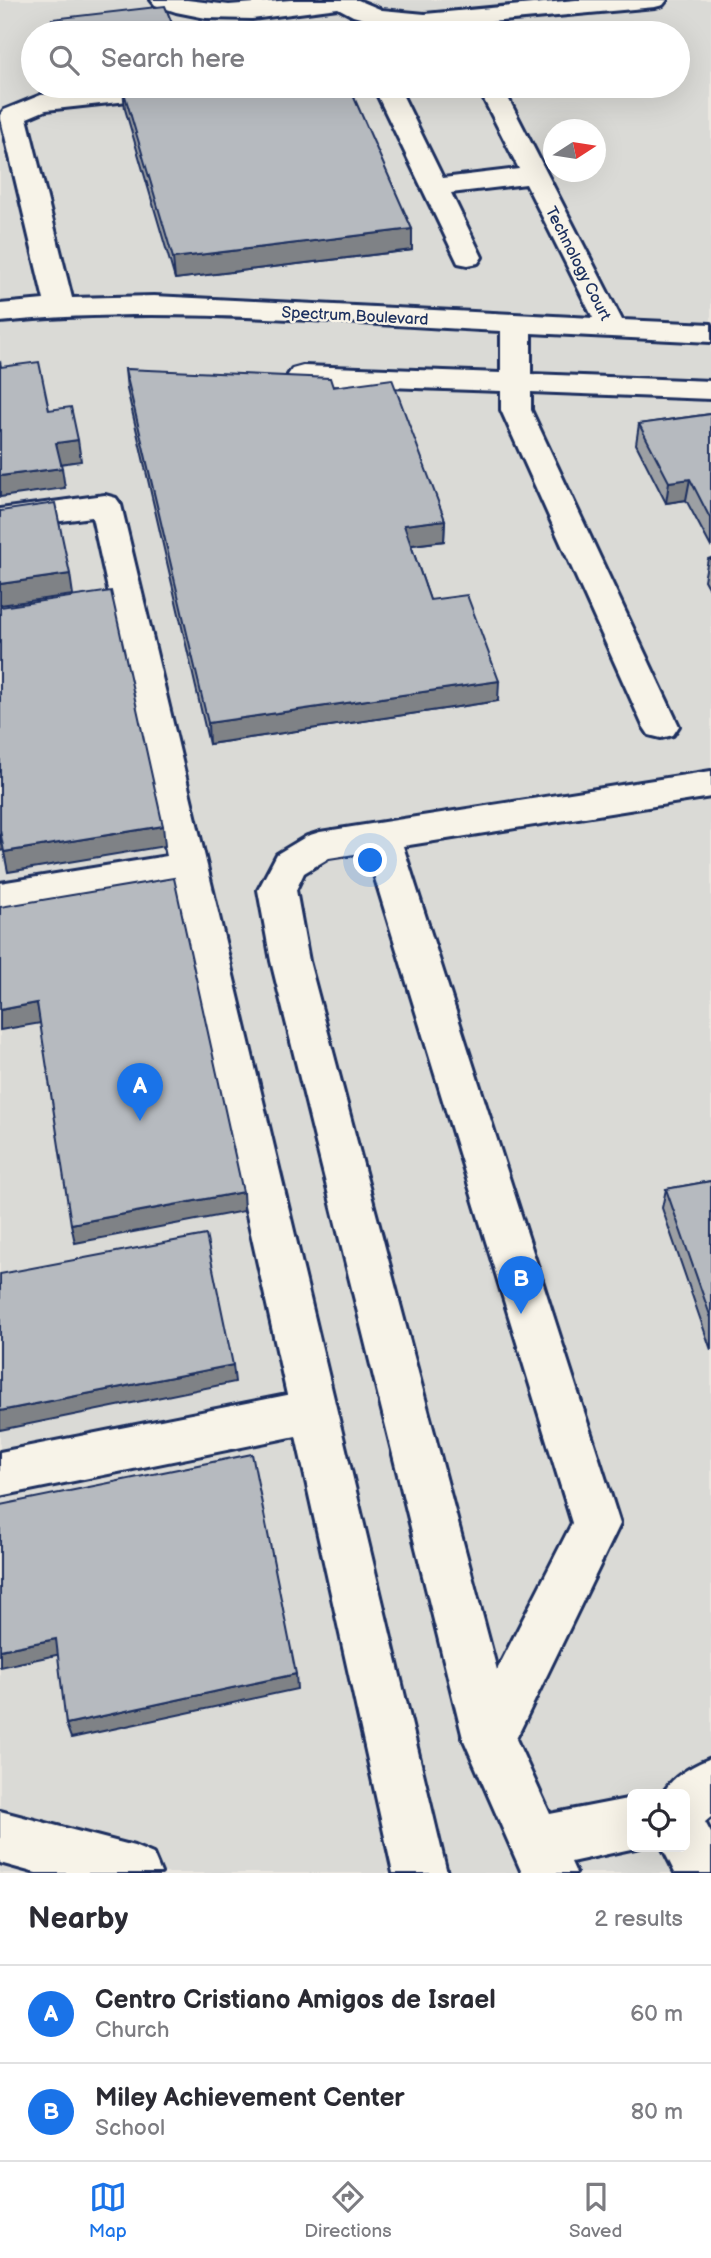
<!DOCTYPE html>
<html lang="en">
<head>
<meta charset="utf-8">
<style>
	body { margin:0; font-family:"Balsamiq Sans",sans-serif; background:#f2f2f3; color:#2b2b33 }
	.controls { position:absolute; right:21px; bottom:21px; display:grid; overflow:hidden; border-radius:10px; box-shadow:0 7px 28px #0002 }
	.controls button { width:63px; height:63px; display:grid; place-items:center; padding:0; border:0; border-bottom:2px solid #e1e1e2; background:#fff; color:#2b2b33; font:35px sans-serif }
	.compass { position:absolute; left:543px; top:119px; width:63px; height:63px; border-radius:50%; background:#fff; box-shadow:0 7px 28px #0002; rotate:78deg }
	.you { position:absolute; left:371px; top:861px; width:24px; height:24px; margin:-18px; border:5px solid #fff; border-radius:50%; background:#1a73e8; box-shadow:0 0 0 10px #1a73e833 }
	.badge { display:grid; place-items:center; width:46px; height:46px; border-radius:50%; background:#1a73e8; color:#fff; font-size:23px; font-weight:700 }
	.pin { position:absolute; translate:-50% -58px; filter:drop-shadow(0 2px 4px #0008) }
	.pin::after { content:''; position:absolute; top:37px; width:24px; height:21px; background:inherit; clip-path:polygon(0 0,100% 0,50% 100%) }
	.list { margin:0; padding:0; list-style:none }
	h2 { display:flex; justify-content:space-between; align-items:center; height:91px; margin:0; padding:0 28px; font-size:30px }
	h2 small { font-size:23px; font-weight:400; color:#7c7c81 }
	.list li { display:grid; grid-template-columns:46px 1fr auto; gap:21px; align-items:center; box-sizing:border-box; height:98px; padding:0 28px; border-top:2px solid #e1e1e2 }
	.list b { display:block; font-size:26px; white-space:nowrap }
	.list p { margin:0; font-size:23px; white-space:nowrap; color:#7c7c81 }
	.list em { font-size:23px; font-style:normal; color:#7c7c81 }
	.icon { flex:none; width:38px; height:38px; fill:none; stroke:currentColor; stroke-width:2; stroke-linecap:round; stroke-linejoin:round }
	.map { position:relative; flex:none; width:711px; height:1873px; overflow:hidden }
	.search { position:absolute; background:#fff; box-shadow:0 7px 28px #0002; left:21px; right:21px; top:21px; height:77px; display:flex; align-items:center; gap:18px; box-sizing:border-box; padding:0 24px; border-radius:38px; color:#7c7c81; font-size:26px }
	.sheet { height:287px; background:#fff }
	nav { display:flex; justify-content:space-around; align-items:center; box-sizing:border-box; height:98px; border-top:2px solid #e1e1e2; background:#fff; font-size:19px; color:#7c7c81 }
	nav a { display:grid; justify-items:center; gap:4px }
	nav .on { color:#1a73e8 }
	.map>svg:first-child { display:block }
	.built { fill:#dadad6; fill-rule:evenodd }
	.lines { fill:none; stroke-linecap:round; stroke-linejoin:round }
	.minor-casing { stroke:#1b2f5e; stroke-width:6 }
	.minor { fill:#f7f3e8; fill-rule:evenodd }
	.wall { fill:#9da0a4; stroke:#1b2f5e; stroke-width:2 }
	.shaded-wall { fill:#7f8286; stroke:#1b2f5e; stroke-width:2 }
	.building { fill:#b6babf; stroke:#1b2f5e; stroke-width:2 }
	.labels { text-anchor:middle; stroke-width:5; stroke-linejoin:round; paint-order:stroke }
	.far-street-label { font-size:16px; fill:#1b2f5e; stroke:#f7f3e8 }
</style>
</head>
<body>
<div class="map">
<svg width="711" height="1873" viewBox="0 0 711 1873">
	<rect width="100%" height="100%" fill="#eae7e0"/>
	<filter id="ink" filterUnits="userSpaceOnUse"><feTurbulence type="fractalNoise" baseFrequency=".0143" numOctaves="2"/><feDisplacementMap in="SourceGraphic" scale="14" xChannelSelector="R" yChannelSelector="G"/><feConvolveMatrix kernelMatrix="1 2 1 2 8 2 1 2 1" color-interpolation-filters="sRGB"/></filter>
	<g filter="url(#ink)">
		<!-- built -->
		<path class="built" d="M0,0H711V1873H0ZM33,33H678V86H33ZM554,130H596V172H554ZM632,1794H685V1847H632Z"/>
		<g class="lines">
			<!-- minor casing -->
			<g class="minor-casing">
				<g id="minor">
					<polygon points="151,0 187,0 229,5 291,0 358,0 382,10 425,14 576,0 667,0 663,5 655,7 425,28 382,24 353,16 338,8 252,19 206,18 176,12 155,5"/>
					<path d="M127,86H205L201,91L192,94L46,110L27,118L72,298L154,296L593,318L526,184L451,193L482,257L478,263L468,265L458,263L373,86H398L443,178L519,169L477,86H502L622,320L711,324V342L531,333V374L711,381V399L531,392V410L679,726L673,735L661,738L649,735L643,726L501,410V391L303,384L292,381L288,375L292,369L303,366L501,373V331C335,323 166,305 0,322V304L44,300L0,115L4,110L41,95Z"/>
					<polygon points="105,495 116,498 121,505 447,1873 393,1873 296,1436 0,1496 0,1452 287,1395 173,883 0,911 0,883 167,856 92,517 0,529 0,509"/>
					<path d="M711,771V797L403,846L620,1524L516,1739L550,1814L632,1798V1847H640L571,1862L576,1873H522L463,1738L271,961L258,890L277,854L307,836L320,832ZM367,852L572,1523L497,1670L309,961L296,890L304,873L329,858Z"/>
					<path d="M711,1758V1817L705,1822L711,1833V1873H675L662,1847H685V1794H663C671,1776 694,1765 711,1758Z"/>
					<polygon points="0,1811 134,1846 153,1854 161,1873 36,1873 0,1863"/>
				</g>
			</g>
			<!-- minor -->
			<use href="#minor" class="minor"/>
		</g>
		<!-- wall -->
		<g class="wall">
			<polygon points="123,89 412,229 412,250 175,279 125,109"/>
			<polygon points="125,369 333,387 445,520 444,541 411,545 430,600 498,701 209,744 127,389"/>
			<polygon points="711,414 711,547 686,500 666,503 636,444 639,424"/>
			<polygon points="711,558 711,593 704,580 708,559"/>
			<polygon points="711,1181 711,1350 662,1208 666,1189"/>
		</g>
		<!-- shaded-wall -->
		<g class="shaded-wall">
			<polygon points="412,229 412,250 175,279 173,258"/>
			<polygon points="78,440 81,461 59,464 56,443"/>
			<polygon points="62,468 65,488 0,497 0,476"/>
			<polygon points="690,479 686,500 666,503 669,482"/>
			<polygon points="445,520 444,541 404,546 404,525"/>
			<polygon points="70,574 73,595 0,605 0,584"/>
			<polygon points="499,681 498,701 209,744 208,723"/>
			<polygon points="163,826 165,846 8,872 4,852"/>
			<polygon points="0,830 4,850 0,851"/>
			<polygon points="37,1003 41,1023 0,1030 0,1010"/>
			<polygon points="243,1192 244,1211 75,1243 71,1224"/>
			<polygon points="233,1365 235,1382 0,1430 0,1411"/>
			<polygon points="56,1639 61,1654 0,1667 0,1650"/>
			<polygon points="296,1674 297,1689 71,1738 66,1724"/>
		</g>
		<!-- building -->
		<g class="building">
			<polygon points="165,6 176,33 56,33 52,19"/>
			<polygon points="156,86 349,86 412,229 173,258 123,89"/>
			<polygon points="0,361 1,367 39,362 49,410 71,407 78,440 56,443 62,468 0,476"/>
			<polygon points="125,369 330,378 333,387 392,379 445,520 404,525 430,600 467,595 499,681 208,723"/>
			<polygon points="711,414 711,520 690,479 669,482 639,424"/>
			<polygon points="55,503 70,574 0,584 0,511"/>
			<polygon points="111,591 163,826 4,852 0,830 0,607"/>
			<polygon points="174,878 243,1192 71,1224 37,1003 0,1010 0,907"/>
			<polygon points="711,1181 711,1318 666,1189"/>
			<polygon points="206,1235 233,1365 0,1411 0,1274"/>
			<polygon points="252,1454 296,1674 66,1724 56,1639 0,1650 0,1505"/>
		</g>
	</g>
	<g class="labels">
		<!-- far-street labels -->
		<g class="far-street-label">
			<text transform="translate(579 263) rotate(63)" y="6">Technology Court</text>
			<text transform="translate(355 315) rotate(3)" y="6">Spectrum Boulevard</text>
		</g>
	</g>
</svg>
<div class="controls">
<button><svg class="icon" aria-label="locate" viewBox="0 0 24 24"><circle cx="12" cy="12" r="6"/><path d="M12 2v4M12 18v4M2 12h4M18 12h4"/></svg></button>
</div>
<svg class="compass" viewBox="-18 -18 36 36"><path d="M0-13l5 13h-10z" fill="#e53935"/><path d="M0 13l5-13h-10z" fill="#7c7c81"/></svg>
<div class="you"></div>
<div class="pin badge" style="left:140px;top:1121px">A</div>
<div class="pin badge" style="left:521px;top:1314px">B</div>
<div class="search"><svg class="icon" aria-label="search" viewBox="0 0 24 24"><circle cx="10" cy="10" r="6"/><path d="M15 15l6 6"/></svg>Search here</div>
</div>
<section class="sheet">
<h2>Nearby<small>2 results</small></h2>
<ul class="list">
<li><span class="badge">A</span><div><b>Centro Cristiano Amigos de Israel</b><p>Church</p></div><em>60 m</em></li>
<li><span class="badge">B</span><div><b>Miley Achievement Center</b><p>School</p></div><em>80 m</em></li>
</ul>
</section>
<nav>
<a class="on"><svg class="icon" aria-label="map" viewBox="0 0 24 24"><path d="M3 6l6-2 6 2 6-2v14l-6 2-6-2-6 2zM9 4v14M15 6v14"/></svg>Map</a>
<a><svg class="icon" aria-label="directions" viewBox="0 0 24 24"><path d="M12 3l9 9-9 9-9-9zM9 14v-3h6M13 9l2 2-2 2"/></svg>Directions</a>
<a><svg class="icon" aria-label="saved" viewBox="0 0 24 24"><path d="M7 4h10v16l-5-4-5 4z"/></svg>Saved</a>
</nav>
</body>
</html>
